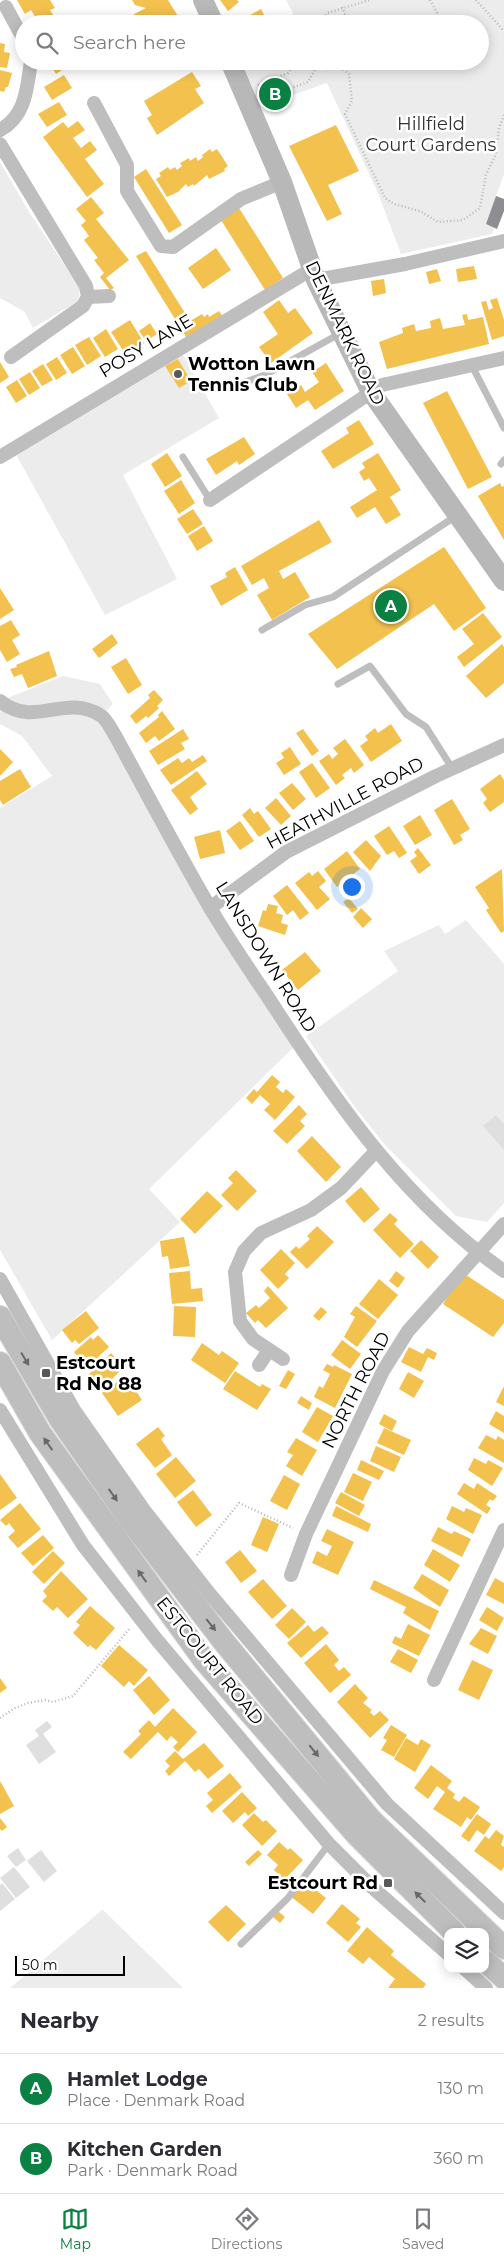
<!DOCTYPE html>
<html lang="en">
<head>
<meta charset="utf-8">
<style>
	body { margin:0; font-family:Montserrat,sans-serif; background:#f2f2f3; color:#2b2b33 }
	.controls { position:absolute; right:15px; bottom:15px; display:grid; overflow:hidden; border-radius:10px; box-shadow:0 2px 12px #0003 }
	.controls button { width:45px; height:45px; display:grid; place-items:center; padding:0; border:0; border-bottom:1px solid #e1e1e2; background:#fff; color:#2b2b33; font:25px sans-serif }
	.scale { position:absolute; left:15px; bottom:12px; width:110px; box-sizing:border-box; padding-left:5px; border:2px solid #000; border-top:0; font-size:14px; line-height:18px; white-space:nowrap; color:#000; -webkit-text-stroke:4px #fff; paint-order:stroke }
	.you { position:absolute; left:351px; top:886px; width:18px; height:18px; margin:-12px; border:4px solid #fff; border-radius:50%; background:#1a73e8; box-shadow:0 0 0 8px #1a73e833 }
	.badge { display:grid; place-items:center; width:32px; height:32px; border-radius:50%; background:#0b8043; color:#fff; font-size:16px; font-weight:700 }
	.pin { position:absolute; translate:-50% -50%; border:2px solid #fff; box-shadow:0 1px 5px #0006 }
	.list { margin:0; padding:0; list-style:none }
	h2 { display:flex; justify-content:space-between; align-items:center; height:65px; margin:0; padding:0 20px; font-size:21px }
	h2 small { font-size:16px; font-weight:400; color:#7c7c81 }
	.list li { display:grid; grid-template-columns:32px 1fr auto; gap:15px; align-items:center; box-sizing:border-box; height:70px; padding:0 20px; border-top:1px solid #e1e1e2 }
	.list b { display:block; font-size:19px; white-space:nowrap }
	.list p { margin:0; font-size:16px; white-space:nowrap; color:#7c7c81 }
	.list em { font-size:16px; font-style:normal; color:#7c7c81 }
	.icon { flex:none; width:28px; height:28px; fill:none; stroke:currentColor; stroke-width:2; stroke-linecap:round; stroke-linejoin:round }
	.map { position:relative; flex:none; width:504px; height:1988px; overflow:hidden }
	.search { position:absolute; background:#fff; box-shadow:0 2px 12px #0003; left:15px; right:15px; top:15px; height:55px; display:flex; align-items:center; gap:12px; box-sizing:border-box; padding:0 18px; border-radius:28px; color:#7c7c81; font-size:19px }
	.sheet { height:205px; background:#fff }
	nav { display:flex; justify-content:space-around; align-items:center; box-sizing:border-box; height:70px; border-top:1px solid #e1e1e2; background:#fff; font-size:14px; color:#7c7c81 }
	nav a { display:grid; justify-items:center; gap:2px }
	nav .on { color:#0b8043 }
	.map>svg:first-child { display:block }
	.green { fill:#ececec }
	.homes { fill:#f2c14e }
	.industry { fill:#8d8d92 }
	.building { fill:#dfdfdf }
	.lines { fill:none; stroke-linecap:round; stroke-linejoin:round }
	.primary-casing { stroke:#dbdbdb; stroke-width:24 }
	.path { stroke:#b9b9b9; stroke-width:2.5; stroke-dasharray:1 2.5; stroke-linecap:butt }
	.lane { stroke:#bebebe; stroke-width:7 }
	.street { stroke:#bebebe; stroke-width:14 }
	.secondary { stroke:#b8b8b8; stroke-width:20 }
	.primary { stroke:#bebebe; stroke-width:22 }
	.oneway { fill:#686868 }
	.poi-dot { fill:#595959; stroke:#fff; stroke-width:2 }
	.labels { text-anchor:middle; stroke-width:5; stroke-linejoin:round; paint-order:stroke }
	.park-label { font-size:18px; fill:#333; stroke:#fff }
	.street-label { font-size:18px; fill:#000; stroke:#fff }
	.poi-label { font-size:18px; font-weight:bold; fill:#000; stroke:#fff; text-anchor:start }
</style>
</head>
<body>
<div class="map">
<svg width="504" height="1988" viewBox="0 0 504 1988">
	<rect width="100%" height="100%" fill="#fff"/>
	<!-- green -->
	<g class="green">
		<polygon points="286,0 504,0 504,174 486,224 495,227 492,234 401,254 378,193 327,83 261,106 241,61 317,61 324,76 319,61 480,61 480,24 286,24 296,19"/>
		<polygon points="0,162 29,212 80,288 79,299 75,303 33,328 25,312 0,298"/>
		<polygon points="179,348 219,418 123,475 177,579 105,615 13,449"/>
		<polygon points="63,676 100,684 113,704 102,716 298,1043 149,1189 180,1222 52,1340 0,1250 0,808 52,776 22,736 0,724 0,701"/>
		<polygon points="466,920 504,964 504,1203 487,1222 456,1216 385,1145 352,1103 306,1036 398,971 384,951 439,925 445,934"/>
		<polygon points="103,1910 183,1988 10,1988 102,1910"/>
	</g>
	<!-- homes -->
	<g class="homes">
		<polygon points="17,0 50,0 55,8 50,10 58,22 32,24 30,21 36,18 31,10 25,14"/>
		<polygon points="132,0 168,0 181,21 177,24 138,24 134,14 146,8 135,5"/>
		<polygon points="220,0 237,0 239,2 228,11"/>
		<polygon points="261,9 269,24 234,24"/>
		<polygon points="0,43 5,44 4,52 10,53 7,68 0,67"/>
		<polygon points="48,61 76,61 56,74"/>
		<polygon points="0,70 12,73 8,87 6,87 4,92 0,91"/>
		<polygon points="192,72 201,86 195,89 204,103 157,135 147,118 152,115 144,101"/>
		<polygon points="64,75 72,88 52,100 44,87"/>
		<polygon points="59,102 67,115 47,127 38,114"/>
		<polygon points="78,121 85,130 73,138 81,148 90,141 97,150 85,159 104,184 87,197 43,137 63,122 68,128"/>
		<polygon points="336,125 359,171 328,185 342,214 327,221 289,146"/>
		<polygon points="210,149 212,152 217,149 228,166 224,169 225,171 209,179 207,175 194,186 193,184 188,187 186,184 178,192 167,197 156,179 161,176 159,173 168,167 170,170 175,167 177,170 182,166 180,163 189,158 190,161 196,157 198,161 203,157 202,155"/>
		<polygon points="146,169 182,225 169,233 134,177"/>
		<polygon points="91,197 104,213 96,219 129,260 106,278 114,288 110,290 100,277 104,273 94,260 98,258 84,240 89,236 81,225 86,221 76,209"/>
		<polygon points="239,208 283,278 265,290 221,220"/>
		<polygon points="216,248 231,270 203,289 188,268"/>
		<polygon points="146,251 190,321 202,314 204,317 208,314 209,317 219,311 224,318 188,340 136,256"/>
		<polygon points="474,266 477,279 458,282 456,269"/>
		<polygon points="437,269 441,281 429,284 426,272"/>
		<polygon points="384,279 386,293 373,296 371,281"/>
		<polygon points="497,298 504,320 504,336 492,340 481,302 486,301 489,310 493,308 490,300"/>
		<polygon points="279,300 288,313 295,308 313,333 271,363 259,347 278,334 263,312"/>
		<polygon points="467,314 468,320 483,317 489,344 387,369 379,342 403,333 402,328 414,324 416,331 431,328 430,321 440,318 443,329 465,325 462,315"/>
		<polygon points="130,320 144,343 126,355 111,332"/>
		<polygon points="150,323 157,334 146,341 139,331"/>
		<polygon points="106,329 118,349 105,357 93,338"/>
		<polygon points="89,337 101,356 87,365 75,345"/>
		<polygon points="73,347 85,366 72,374 60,355"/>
		<polygon points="57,357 67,373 56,380 46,364"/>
		<polygon points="178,359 191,381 179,388 165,366"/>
		<polygon points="0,362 9,377 0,383"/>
		<polygon points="326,363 344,391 315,410 308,400 296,408 287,394 301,385 305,392 319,382 312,372"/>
		<polygon points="43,364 53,380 42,386 32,371"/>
		<polygon points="30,372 40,388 29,395 19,379"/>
		<polygon points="17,380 27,396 16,403 6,387"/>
		<polygon points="447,391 492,477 468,489 423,403"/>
		<polygon points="359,420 374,444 333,469 321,451 349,433 346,428"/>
		<polygon points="244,437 255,454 239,465 237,461 216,475 206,459"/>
		<polygon points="167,453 182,476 165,487 151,464"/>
		<polygon points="378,453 401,490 390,497 401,515 386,524 375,507 357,518 350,507 377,490 369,478 364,481 359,472 365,468 362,463"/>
		<polygon points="181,480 195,503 179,514 164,491"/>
		<polygon points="500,483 502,487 504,486 504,540 478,496"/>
		<polygon points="193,509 203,524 187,534 177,519"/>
		<polygon points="319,520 332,542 279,571 283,579 295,572 310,597 272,620 257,595 269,588 264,578 252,585 241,566"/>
		<polygon points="204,526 213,541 197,551 188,536"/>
		<polygon points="444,547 486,608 454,631 434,604 337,669 308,634"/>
		<polygon points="235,567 248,590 221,606 210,586 227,577 225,573"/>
		<polygon points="0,588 14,610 0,619"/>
		<polygon points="483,613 502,637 464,667 457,657 474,644 462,629"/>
		<polygon points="11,620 20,635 12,640 20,654 7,662 0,650 0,626"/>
		<polygon points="112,634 118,643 99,658 92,649"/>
		<polygon points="502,644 504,647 504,683 486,698 466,676"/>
		<polygon points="49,651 57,676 28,688 22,674 14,677 10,669 17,667 16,665"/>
		<polygon points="126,658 142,685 128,694 111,667"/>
		<polygon points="154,690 163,700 157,706 159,708 148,718 146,716 136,724 130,716 150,698 148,695"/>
		<polygon points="162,711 175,729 159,741 155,736 146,743 139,733 159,717 158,715"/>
		<polygon points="391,724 402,741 371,762 360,746 368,740 365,736 375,728 378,733"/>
		<polygon points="183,729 189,739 181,743 185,749 158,765 149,751"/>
		<polygon points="303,729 319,751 312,756 296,733"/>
		<polygon points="345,739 364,765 354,773 351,768 342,775 345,778 336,785 319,761 329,754 332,759 338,754 333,748"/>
		<polygon points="290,747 301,764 284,775 276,763 284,758 281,753"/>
		<polygon points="0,749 13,762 0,776"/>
		<polygon points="203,755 207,761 171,785 160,770 178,758 182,763 189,758 192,762"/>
		<polygon points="312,763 330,788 316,798 299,772"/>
		<polygon points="20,769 31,787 3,805 0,800 0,781"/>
		<polygon points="197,771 207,784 190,797 198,809 190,815 171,790"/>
		<polygon points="500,774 504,780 504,802 490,812 483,803 487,799 480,789"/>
		<polygon points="292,783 306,799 293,810 279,793"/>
		<polygon points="276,798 291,816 281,825 265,808"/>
		<polygon points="452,799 470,829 460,835 463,840 454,845 434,810"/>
		<polygon points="250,808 254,814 258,811 271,829 259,837 242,815"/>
		<polygon points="420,815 432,835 415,845 403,826"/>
		<polygon points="240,821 254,841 240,850 226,831"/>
		<polygon points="389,826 407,853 399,858 394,851 387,855 374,836"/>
		<polygon points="220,830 225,853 200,859 194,837"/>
		<polygon points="366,840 381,856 370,871 353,852"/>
		<polygon points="418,848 431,865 419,874 410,861 417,856 414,852"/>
		<polygon points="347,851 360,869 337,887 324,869"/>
		<polygon points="502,869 504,931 501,933 486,910 489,908 475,887"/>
		<polygon points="318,871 326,881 319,887 330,899 317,910 295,883 309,872 312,876"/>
		<polygon points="287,885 309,913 300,920 293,910 287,915 273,896"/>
		<polygon points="349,898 358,909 352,913 343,902"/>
		<polygon points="268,904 278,906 276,913 283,915 281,923 288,925 285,935 258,926 263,910 266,911"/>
		<polygon points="361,908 372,919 363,928 353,917"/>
		<polygon points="305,952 321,971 298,990 282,970"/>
		<polygon points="272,1075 280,1082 276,1087 283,1093 286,1089 295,1097 275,1120 264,1110 270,1104 260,1095 252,1104 246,1098 254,1089 257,1092"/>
		<polygon points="299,1105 307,1114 300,1121 305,1126 287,1144 273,1131"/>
		<polygon points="312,1136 341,1167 326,1182 297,1151"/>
		<polygon points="236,1170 257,1191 237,1211 221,1195 233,1183 228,1178"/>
		<polygon points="361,1187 380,1209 364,1223 345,1201"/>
		<polygon points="207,1191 223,1206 195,1234 180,1219"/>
		<polygon points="390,1213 398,1220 394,1224 414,1244 400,1258 373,1230"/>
		<polygon points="317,1226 334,1242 307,1269 290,1252 296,1246 299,1249 310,1239 307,1236"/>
		<polygon points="184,1237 190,1266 170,1269 168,1256 162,1257 160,1241"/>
		<polygon points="421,1240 439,1257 428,1269 410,1251"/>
		<polygon points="281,1249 295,1263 285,1274 289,1278 278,1289 260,1270"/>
		<polygon points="190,1271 191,1289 202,1288 203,1301 172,1304 169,1273"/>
		<polygon points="396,1271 405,1278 398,1288 389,1281"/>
		<polygon points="463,1273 504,1300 504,1323 493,1337 443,1304"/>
		<polygon points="379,1279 398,1295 378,1319 359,1304"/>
		<polygon points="268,1286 288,1308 266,1328 258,1320 255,1323 246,1313 256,1305 259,1308 270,1298 264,1291"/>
		<polygon points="174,1306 196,1307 195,1337 173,1336"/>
		<polygon points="356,1306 377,1321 357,1347 344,1337 355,1317 350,1314"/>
		<polygon points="321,1307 327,1312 319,1321 313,1316"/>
		<polygon points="86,1311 99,1328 79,1344 75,1340 72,1343 62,1330"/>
		<polygon points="98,1335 109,1347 99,1356 101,1359 92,1367 88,1362 85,1365 74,1352 91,1337 93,1340"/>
		<polygon points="342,1340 361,1354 350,1369 331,1355"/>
		<polygon points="202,1343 219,1355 222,1351 239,1363 225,1383 191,1360"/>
		<polygon points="409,1347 423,1354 427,1348 437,1353 434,1360 428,1357 421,1372 401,1362"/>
		<polygon points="111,1353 124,1367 102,1389 88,1375"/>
		<polygon points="327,1364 333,1367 334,1365 352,1374 335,1408 314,1397 319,1386 323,1388 330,1374 323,1370"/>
		<polygon points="288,1370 295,1374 286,1389 279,1386"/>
		<polygon points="235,1371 260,1387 262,1384 271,1389 257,1410 223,1389"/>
		<polygon points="408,1372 424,1381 414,1398 399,1389"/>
		<polygon points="126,1376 142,1400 118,1416 102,1393"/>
		<polygon points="504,1386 504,1406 496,1402"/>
		<polygon points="301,1396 312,1403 309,1410 297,1403"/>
		<polygon points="317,1407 333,1416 318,1442 302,1432"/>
		<polygon points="496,1411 504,1416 504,1433 489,1424"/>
		<polygon points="384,1414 397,1421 392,1431 379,1424"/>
		<polygon points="158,1427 165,1436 161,1439 172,1455 155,1468 136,1444"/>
		<polygon points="384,1428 411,1440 404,1455 377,1443"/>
		<polygon points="486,1435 496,1440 498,1436 504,1440 504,1463 478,1448"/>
		<polygon points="296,1438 317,1450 302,1476 286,1466 293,1455 287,1452"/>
		<polygon points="376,1446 401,1457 394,1472 370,1461"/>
		<polygon points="176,1457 196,1481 175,1498 156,1474"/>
		<polygon points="474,1458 486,1464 488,1460 503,1468 492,1486 468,1470"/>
		<polygon points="361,1460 384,1471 379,1480 357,1470"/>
		<polygon points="353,1473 372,1482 363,1501 344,1492"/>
		<polygon points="0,1474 17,1498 0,1510"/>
		<polygon points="284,1475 300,1484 287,1510 270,1501"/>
		<polygon points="464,1483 474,1489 477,1483 497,1496 493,1501 490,1499 486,1505 491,1508 487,1514 457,1494"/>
		<polygon points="193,1490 212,1515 196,1527 177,1502"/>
		<polygon points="341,1492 365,1505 359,1516 335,1503"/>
		<polygon points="20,1503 41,1529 18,1548 8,1537 15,1531 9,1523 6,1526 0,1520"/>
		<polygon points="336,1506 371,1524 368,1532 332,1516"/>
		<polygon points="452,1506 464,1512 466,1508 482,1515 473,1534 446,1519"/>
		<polygon points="263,1517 279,1524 267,1552 251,1545"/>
		<polygon points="438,1527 452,1534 454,1531 471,1539 462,1557 431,1541"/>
		<polygon points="327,1529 354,1542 338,1575 312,1563 317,1551 327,1556 332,1546 321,1541"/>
		<polygon points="43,1535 54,1548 33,1566 21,1553"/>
		<polygon points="433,1549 460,1565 450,1582 424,1565"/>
		<polygon points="240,1550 257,1571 241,1583 225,1562"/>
		<polygon points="53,1551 65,1563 44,1584 32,1572"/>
		<polygon points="61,1571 88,1599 68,1618 57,1607 53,1611 42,1601 47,1596 43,1591"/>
		<polygon points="422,1574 449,1590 440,1607 413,1588"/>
		<polygon points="495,1578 504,1583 504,1604 486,1595"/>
		<polygon points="263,1579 287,1606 272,1619 248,1592"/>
		<polygon points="374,1580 439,1611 430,1630 403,1613 406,1607 370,1589"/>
		<polygon points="90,1606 115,1628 96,1650 90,1645 88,1647 73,1633 80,1625 76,1622"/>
		<polygon points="487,1607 504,1618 497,1631 479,1620"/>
		<polygon points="292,1608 306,1622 289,1639 275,1625"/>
		<polygon points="408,1624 430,1635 419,1656 392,1643 395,1636 401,1639"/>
		<polygon points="308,1625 314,1632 322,1626 329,1633 301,1658 287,1643"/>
		<polygon points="481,1628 497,1636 488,1654 469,1644"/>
		<polygon points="326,1644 339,1660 334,1665 339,1671 344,1667 351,1675 330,1693 304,1663"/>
		<polygon points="119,1645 148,1670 134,1686 129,1681 124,1687 101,1666"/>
		<polygon points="398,1649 418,1660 411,1673 390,1662"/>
		<polygon points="472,1660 493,1670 479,1700 458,1690"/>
		<polygon points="149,1676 170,1700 154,1715 133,1690"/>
		<polygon points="0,1678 7,1688 0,1693"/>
		<polygon points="355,1684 368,1698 363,1703 372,1710 370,1712 374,1716 380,1711 389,1720 370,1738 337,1702"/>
		<polygon points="173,1708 197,1732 178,1752 173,1747 178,1742 171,1736 167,1741 158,1732 131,1759 123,1752 141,1734 138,1731 149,1720 155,1727"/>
		<polygon points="391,1725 407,1735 394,1757 381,1750 387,1740 383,1738"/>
		<polygon points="406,1738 418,1745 421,1739 431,1745 415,1772 394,1759"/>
		<polygon points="204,1743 224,1766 208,1779 199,1769 195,1772 185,1761 169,1776 165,1771 170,1766 165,1761 175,1751 183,1759"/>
		<polygon points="431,1765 452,1781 447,1788 455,1794 453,1798 459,1802 464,1796 480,1807 471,1820 467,1817 461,1827 433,1809 445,1792 437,1786 428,1799 414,1788"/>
		<polygon points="230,1773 242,1787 212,1813 206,1806 213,1800 207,1793"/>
		<polygon points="0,1781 14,1806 0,1814"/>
		<polygon points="242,1792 257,1808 248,1816 245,1812 233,1823 222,1811"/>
		<polygon points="254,1813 263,1822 266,1820 277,1831 262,1846 242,1825"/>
		<polygon points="477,1814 491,1824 484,1835 477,1830 469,1842 461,1836"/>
		<polygon points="0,1818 7,1827 2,1831 0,1829"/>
		<polygon points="496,1830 504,1836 501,1845 504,1847 504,1867 501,1871 474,1851 485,1836 489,1839"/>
		<polygon points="279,1842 288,1850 290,1848 303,1860 284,1880 274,1870 278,1865 267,1855"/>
		<polygon points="258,1850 262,1854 249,1866 245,1862"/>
		<polygon points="300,1883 308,1889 311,1886 326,1898 313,1914 290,1896"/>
		<polygon points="342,1904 360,1919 356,1923 361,1927 348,1942 326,1923"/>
		<polygon points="226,1905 246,1924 228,1942 208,1922"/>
		<polygon points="278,1911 285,1917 280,1923 273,1917"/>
		<polygon points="367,1927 394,1951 391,1955 426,1984 423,1988 388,1988 395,1979 369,1957 363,1964 347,1951"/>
	</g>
	<!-- industry -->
	<polygon class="industry" points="496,196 504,199 504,211 497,229 486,224"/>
	<!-- building -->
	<g class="building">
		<polygon points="496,1115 504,1124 504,1150 483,1126"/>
		<polygon points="47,1721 52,1727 43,1734 56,1752 39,1764 26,1745 39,1736 35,1730"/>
		<polygon points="18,1848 26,1860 16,1867 7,1856"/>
		<polygon points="41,1850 57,1871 44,1882 27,1861"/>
		<polygon points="14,1867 30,1887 16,1898 0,1878"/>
		<polygon points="2,1883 15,1899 0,1911 0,1885"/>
	</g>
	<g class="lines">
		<!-- primary casing -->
		<g class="primary-casing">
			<g id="primary">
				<polyline points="0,1317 60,1419 130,1520 224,1642 371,1820 504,1948"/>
				<polyline points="0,1363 40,1433 204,1660 357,1835 454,1932"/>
				<polyline points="485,1961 504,1978"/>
			</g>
		</g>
		<!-- path -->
		<g class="path">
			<polyline points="430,0 439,16 438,24"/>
			<polyline points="476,0 504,31"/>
			<polyline points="342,7 345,14 365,24"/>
			<polyline points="320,24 327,13 370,0"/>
			<polyline points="332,61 349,74 352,101 345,114 385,198 394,204 420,211 438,222 463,220 480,208 486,175 496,154 499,128 504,115"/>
			<polyline points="258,85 288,73 296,61"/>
			<polyline points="264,98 308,82 320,61"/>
			<polyline points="197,1555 239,1503 293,1528"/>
			<polyline points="0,1718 15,1708 28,1703 45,1700 53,1702 73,1696 130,1628"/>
		</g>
		<!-- lane -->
		<g class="lane">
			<polyline points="471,364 504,428"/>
			<polyline points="245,382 265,375 341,333"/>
			<polyline points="183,457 210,500"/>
			<polyline points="501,464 504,460"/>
			<polyline points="262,630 305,605 333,597 456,516"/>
			<polyline points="338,684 370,666 406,714 426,727 452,768"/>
			<polyline points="241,1944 288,1898 329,1844"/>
		</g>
		<!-- street -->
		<g class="street">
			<polyline points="6,7 24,40"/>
			<polyline points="94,103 127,165 127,191 161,246 173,247 241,199 282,182"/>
			<path d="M0,130C26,116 27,88 31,61"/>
			<polyline points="0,144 86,286 88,297 83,306 11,357"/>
			<polyline points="316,280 405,264 504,241"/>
			<polyline points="88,297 109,296"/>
			<polyline points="0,457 312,269"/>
			<polyline points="210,500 382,385 504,358"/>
			<path d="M0,701C34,729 64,693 100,715C107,719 112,731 116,737C147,794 177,851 209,906C230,942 254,976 277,1011C340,1108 408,1204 504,1271"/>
			<polyline points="210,908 286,852 436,776 504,745"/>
			<polyline points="0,1279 74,1410 144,1510 209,1593 387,1804 504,1913"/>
			<polyline points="283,1359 253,1339 240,1321 235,1272 244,1251 261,1233 311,1210 341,1188 376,1151"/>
			<polyline points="259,1365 269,1350"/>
			<polyline points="0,1410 83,1545 157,1640 329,1844 373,1888 448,1954"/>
			<polyline points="291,1575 306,1534 383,1371 408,1331 504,1224"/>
			<polyline points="434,1680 504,1530"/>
			<polyline points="465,1969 486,1988"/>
		</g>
		<!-- secondary -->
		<g class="secondary">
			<polyline points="203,0 214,24"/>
			<polyline points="230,61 282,182 316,280 371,392 504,581"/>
		</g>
		<!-- primary -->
		<use href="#primary" class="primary"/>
	</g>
	<!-- one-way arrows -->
	<defs><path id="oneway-solid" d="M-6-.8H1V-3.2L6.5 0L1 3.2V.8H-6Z" transform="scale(1.25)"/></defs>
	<g class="oneway">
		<use href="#oneway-solid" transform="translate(25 1359) rotate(59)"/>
		<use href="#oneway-solid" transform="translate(48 1444) rotate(-125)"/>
		<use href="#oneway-solid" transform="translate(113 1495) rotate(55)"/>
		<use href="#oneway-solid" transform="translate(142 1576) rotate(-126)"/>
		<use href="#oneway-solid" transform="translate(211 1625) rotate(51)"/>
		<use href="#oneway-solid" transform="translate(314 1751) rotate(51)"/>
		<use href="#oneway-solid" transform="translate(420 1897) rotate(-135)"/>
	</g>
	<!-- markers -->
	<g class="poi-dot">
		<circle cx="178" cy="374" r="5"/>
		<rect x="41" y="1368" width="10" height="10" rx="2.5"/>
		<rect x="383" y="1878" width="10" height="10" rx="2.5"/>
	</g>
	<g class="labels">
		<!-- park labels -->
		<g class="park-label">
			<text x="431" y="130">Hillfield<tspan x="431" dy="21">Court Gardens</tspan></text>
		</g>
		<!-- street labels -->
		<g class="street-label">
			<text transform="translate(345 333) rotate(64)" y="6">DENMARK ROAD</text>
			<text transform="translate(146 346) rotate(-31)" y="6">POSY LANE</text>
			<text transform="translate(345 803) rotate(-28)" y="6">HEATHVILLE ROAD</text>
			<text transform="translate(266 957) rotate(58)" y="6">LANSDOWN ROAD</text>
			<text transform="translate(356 1390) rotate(-63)" y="6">NORTH ROAD</text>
			<text transform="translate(210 1661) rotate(51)" y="6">ESTCOURT ROAD</text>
		</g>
		<!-- poi labels -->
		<g class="poi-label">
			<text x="188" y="370">Wotton Lawn<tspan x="188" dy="21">Tennis Club</tspan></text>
			<text x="56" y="1369">Estcourt<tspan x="56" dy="21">Rd No 88</tspan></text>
			<text x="378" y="1889" text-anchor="end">Estcourt Rd</text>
		</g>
	</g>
</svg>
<div class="controls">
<button><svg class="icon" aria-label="layers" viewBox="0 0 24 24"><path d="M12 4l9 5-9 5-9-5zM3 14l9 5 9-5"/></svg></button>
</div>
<div class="scale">50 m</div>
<div class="you"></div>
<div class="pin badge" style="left:391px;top:606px">A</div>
<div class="pin badge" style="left:275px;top:94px">B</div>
<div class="search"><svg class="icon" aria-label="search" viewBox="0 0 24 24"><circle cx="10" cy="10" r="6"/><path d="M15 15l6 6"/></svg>Search here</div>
</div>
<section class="sheet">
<h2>Nearby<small>2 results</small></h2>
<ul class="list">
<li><span class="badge">A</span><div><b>Hamlet Lodge</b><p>Place · Denmark Road</p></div><em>130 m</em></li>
<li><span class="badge">B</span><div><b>Kitchen Garden</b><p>Park · Denmark Road</p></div><em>360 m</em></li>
</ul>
</section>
<nav>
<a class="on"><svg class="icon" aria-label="map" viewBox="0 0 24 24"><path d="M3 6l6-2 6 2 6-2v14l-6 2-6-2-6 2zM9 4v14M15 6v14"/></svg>Map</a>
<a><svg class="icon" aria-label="directions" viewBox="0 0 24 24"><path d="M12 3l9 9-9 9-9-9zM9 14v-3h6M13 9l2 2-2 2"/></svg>Directions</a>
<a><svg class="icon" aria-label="saved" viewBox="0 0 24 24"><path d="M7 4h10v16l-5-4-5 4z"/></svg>Saved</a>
</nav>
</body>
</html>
